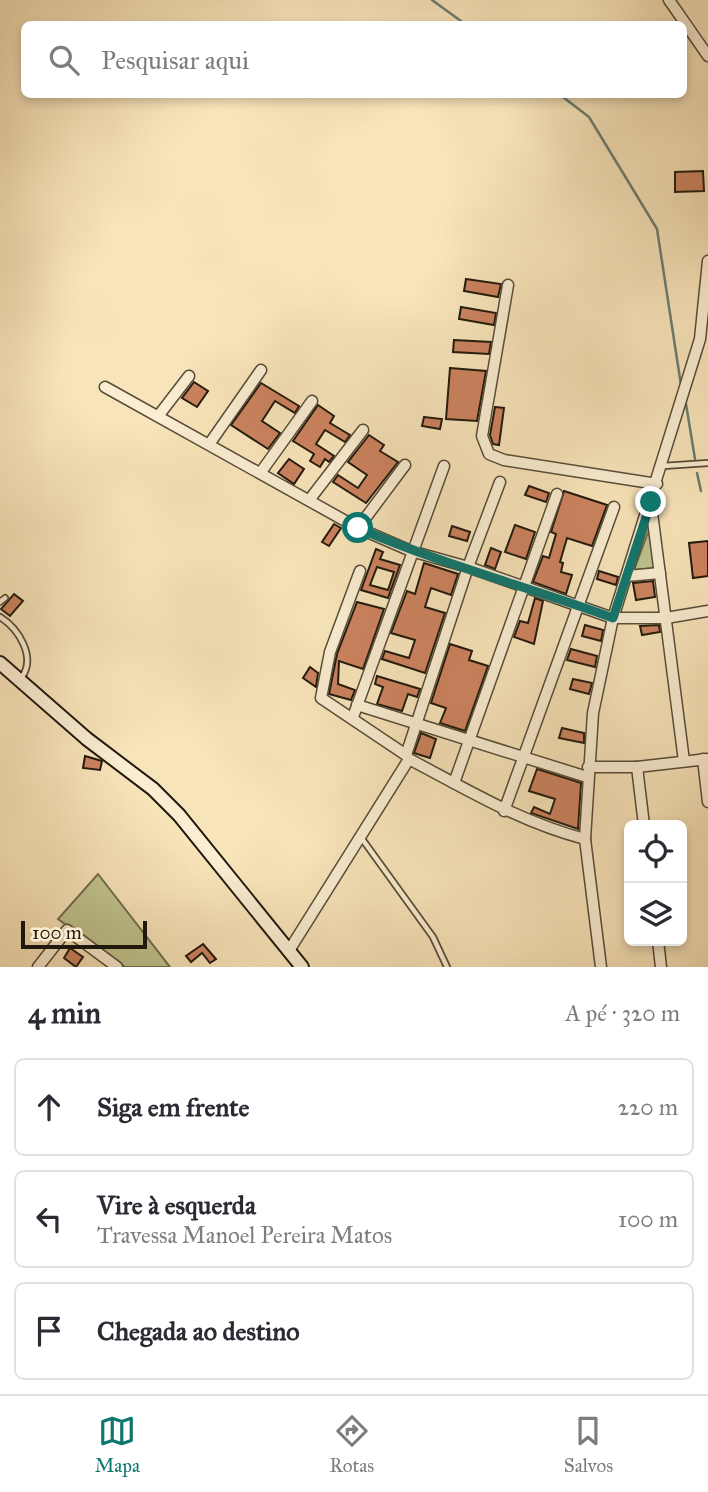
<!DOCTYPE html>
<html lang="pt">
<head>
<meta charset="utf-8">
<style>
	body { margin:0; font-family:"IM FELL Great Primer",serif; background:#f2f2f3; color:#2b2b33 }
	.controls { position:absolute; right:21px; bottom:21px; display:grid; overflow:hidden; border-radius:10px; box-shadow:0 4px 10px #0003 }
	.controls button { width:63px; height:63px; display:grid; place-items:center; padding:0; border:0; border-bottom:2px solid #e1e1e2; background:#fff; color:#2b2b33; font:35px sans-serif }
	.scale { position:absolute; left:21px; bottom:18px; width:126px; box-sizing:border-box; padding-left:7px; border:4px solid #21190d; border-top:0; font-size:19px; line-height:24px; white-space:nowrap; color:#21190d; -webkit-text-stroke:5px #faedd2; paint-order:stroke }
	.stop { position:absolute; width:21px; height:21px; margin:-16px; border:5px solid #0f766e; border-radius:50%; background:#fff }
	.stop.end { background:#0f766e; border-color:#fff; box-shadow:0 2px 7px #0008 }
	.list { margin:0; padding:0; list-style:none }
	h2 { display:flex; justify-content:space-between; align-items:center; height:91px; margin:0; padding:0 28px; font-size:30px }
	h2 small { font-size:23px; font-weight:400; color:#7c7c81 }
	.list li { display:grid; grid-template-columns:46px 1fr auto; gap:21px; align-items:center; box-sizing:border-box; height:98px; margin:0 14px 14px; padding:0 14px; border:2px solid #e1e1e2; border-radius:10px }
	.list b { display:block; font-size:26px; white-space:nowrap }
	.list p { margin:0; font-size:23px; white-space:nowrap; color:#7c7c81 }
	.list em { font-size:23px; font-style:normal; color:#7c7c81 }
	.icon { flex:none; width:38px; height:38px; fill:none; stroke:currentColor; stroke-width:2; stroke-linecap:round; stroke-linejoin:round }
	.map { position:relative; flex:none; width:708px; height:967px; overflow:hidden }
	.search { position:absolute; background:#fff; box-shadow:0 4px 10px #0003; left:21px; right:21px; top:21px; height:77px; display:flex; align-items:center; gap:18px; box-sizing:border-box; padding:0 24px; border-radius:10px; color:#7c7c81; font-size:26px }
	.sheet { height:427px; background:#fff }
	nav { display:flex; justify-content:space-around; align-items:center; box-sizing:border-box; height:98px; border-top:2px solid #e1e1e2; background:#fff; font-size:19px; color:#7c7c81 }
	nav a { display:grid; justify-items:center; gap:4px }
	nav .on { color:#0f766e }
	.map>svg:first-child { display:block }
	.green { fill:#bfc48f; stroke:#706e4e; stroke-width:2 }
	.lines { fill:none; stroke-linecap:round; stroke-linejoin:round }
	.stream { stroke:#6b7c71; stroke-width:2.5 }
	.building { fill:#cc835f; stroke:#21190d; stroke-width:2; fill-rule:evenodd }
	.lane-casing { stroke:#574c38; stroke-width:8 }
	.street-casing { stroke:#574c38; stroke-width:13 }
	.secondary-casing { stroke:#21190d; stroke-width:16 }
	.lane { stroke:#faedd2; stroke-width:4.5 }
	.street { stroke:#faedd2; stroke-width:10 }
	.secondary { stroke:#faedd2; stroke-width:12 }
	.route { stroke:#0f766e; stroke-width:9 }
</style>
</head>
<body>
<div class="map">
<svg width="708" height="967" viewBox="0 0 708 967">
	<rect width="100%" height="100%" fill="#f8e4ba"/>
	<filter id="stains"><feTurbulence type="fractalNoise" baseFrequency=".00286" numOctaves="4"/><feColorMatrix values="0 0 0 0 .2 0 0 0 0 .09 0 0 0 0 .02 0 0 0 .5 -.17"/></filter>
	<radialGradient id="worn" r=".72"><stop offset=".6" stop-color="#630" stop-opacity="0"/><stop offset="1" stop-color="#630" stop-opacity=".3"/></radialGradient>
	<!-- green -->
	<g class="green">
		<polygon points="649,530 655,568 634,570"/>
		<polygon points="98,874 170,967 125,967 58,919"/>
	</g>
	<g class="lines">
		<!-- stream -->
		<g class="stream">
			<polyline points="432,0 465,24"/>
			<polyline points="559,94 589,117 657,229 681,385"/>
			<polyline points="686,404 695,459"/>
			<polyline points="697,473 701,491"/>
		</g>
	</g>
	<!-- building -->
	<g class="building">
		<polygon points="703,171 704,191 675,192 675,172"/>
		<polygon points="466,279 501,284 498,297 464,291"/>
		<polygon points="461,307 496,313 494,325 459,319"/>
		<polygon points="454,340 491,342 489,354 453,352"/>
		<polygon points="450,368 486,371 477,421 446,419"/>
		<polygon points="194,382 208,391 197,407 182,398"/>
		<polygon points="261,383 299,406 295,413 275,401 262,421 280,433 268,449 231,425"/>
		<polygon points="318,405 334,416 330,423 350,435 345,442 325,430 316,444 334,456 329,462 325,459 320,467 310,461 314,454 293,441"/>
		<polygon points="495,407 504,408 499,445 493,444 490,435"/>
		<polygon points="424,417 442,419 440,429 422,426"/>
		<polygon points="369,435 384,445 380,451 398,462 366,503 333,482 338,475 358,488 367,475 348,462"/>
		<polygon points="289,459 304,469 294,484 278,473"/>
		<polygon points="529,486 549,493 546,502 525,495"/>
		<polygon points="564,491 607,505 592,546 567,538 560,562 563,563 561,572 572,575 566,594 533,582 543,556 549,558 556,534 551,532"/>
		<polygon points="334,524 341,528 329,546 322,542"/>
		<polygon points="515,525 535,532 526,559 505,552"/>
		<polygon points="452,526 470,532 467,541 449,536"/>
		<polygon points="708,541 708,576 693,578 689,543"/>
		<polygon points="491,548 501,552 495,569 485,565"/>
		<path d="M376,549L383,552L380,559L400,565L388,598L361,590ZM377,567L394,572L388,590L370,585Z"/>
		<polygon points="424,563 458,574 451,595 431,588 425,607 445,613 425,673 382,659 385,651 409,658 415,640 391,633 407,591 415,594"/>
		<polygon points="599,571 618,577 616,585 597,579"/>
		<polygon points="653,581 655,597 636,600 633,583"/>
		<polygon points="14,594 23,601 10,616 1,609"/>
		<polygon points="535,598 543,601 534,644 514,637 520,621 528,623"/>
		<polygon points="357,602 384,609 363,669 339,661 338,684 355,690 351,700 329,694 337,654"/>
		<polygon points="585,625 603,630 601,641 582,636"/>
		<polygon points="659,625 660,632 642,635 640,626"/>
		<polygon points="450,644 472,651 469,660 488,666 465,731 440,723 446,708 431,703"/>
		<polygon points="571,649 597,656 595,667 567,660"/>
		<polygon points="310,667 318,673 316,687 303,678"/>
		<polygon points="377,676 420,689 417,697 408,694 402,711 377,704 383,687 375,684"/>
		<polygon points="573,679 592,683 589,694 570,689"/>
		<polygon points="562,728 584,733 584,743 559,738"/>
		<polygon points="421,733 436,739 430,758 414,753"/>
		<polygon points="85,756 102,761 100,770 83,768"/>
		<polygon points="537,769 581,783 578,829 531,813 534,807 550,814 555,799 529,791"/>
		<polygon points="203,944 216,959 210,963 202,953 191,962 186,956"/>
		<polygon points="70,948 83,957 76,967 64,958"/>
	</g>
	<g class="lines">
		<!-- lane casing -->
		<g class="lane-casing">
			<g id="lane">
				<polyline points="663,466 708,463"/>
				<polyline points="0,602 5,598"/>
				<path d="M0,617C19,629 36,657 22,677"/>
				<polyline points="360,836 433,937 447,967"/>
			</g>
		</g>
		<!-- street casing -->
		<g class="street-casing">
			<g id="street">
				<polyline points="669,0 708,56"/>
				<polyline points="508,285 482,436 489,454 504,460 657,484"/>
				<polyline points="105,387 358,528 411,551 468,567 613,618 666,618 708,611"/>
				<polyline points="159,415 189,376"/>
				<polyline points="210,443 261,370"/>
				<polyline points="261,472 312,401"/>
				<polyline points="310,499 363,430"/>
				<polyline points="651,505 684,761"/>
				<polyline points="358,528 405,465"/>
				<path d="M360,571L330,652L321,698L406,755L409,759C468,790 520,822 585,839"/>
				<polyline points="627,576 660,573"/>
				<polyline points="357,705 587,777"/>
				<polyline points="353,717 444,466"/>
				<polyline points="406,755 468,567 500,482"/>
				<polyline points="703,759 708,802"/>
				<polyline points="588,767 637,767 708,759"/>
				<polyline points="637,767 644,825"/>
				<polyline points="454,783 557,494"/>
				<polyline points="504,811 614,507"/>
				<polyline points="658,941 661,967"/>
				<polyline points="290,949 409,759"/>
				<polyline points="38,967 67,930 117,967"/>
				<polyline points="601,967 585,839 593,713 613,618 700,339 708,261"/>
			</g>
		</g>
		<!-- secondary casing -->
		<g class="secondary-casing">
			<polyline id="secondary" points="0,663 87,739 153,789 179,815 302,967"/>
		</g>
		<!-- lane -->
		<use href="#lane" class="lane"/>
		<!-- street -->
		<use href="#street" class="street"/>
		<!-- secondary -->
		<use href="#secondary" class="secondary"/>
	</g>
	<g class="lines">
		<!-- route -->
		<path class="route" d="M358,528C441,564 529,587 613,618L651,502"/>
	</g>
	<rect width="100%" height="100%" filter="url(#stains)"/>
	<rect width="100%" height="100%" fill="url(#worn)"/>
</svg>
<div class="controls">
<button><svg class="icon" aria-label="locate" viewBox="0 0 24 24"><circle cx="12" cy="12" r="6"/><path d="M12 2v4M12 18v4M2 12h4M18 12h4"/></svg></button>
<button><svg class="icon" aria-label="layers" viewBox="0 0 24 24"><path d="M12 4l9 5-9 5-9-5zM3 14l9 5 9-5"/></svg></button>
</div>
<div class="scale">100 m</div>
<div class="stop" style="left:358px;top:528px"></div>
<div class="stop end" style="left:651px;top:502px"></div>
<div class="search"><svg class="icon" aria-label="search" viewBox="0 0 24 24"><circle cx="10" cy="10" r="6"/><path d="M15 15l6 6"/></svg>Pesquisar aqui</div>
</div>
<section class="sheet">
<h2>4 min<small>A pé · 320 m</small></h2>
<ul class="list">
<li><svg class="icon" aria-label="ahead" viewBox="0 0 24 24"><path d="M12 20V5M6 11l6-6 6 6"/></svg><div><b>Siga em frente</b></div><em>220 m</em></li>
<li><svg class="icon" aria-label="left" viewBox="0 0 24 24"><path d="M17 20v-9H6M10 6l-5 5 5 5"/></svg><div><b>Vire à esquerda</b><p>Travessa Manoel Pereira Matos</p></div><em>100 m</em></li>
<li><svg class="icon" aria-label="arrive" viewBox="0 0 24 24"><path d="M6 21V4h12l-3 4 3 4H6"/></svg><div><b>Chegada ao destino</b></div></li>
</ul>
</section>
<nav>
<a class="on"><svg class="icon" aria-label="map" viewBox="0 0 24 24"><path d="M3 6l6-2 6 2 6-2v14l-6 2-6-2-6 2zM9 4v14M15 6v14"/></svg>Mapa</a>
<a><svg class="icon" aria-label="directions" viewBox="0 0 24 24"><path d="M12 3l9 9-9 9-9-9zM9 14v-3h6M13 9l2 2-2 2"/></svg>Rotas</a>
<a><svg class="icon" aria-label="saved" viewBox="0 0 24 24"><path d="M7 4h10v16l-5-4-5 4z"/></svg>Salvos</a>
</nav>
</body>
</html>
